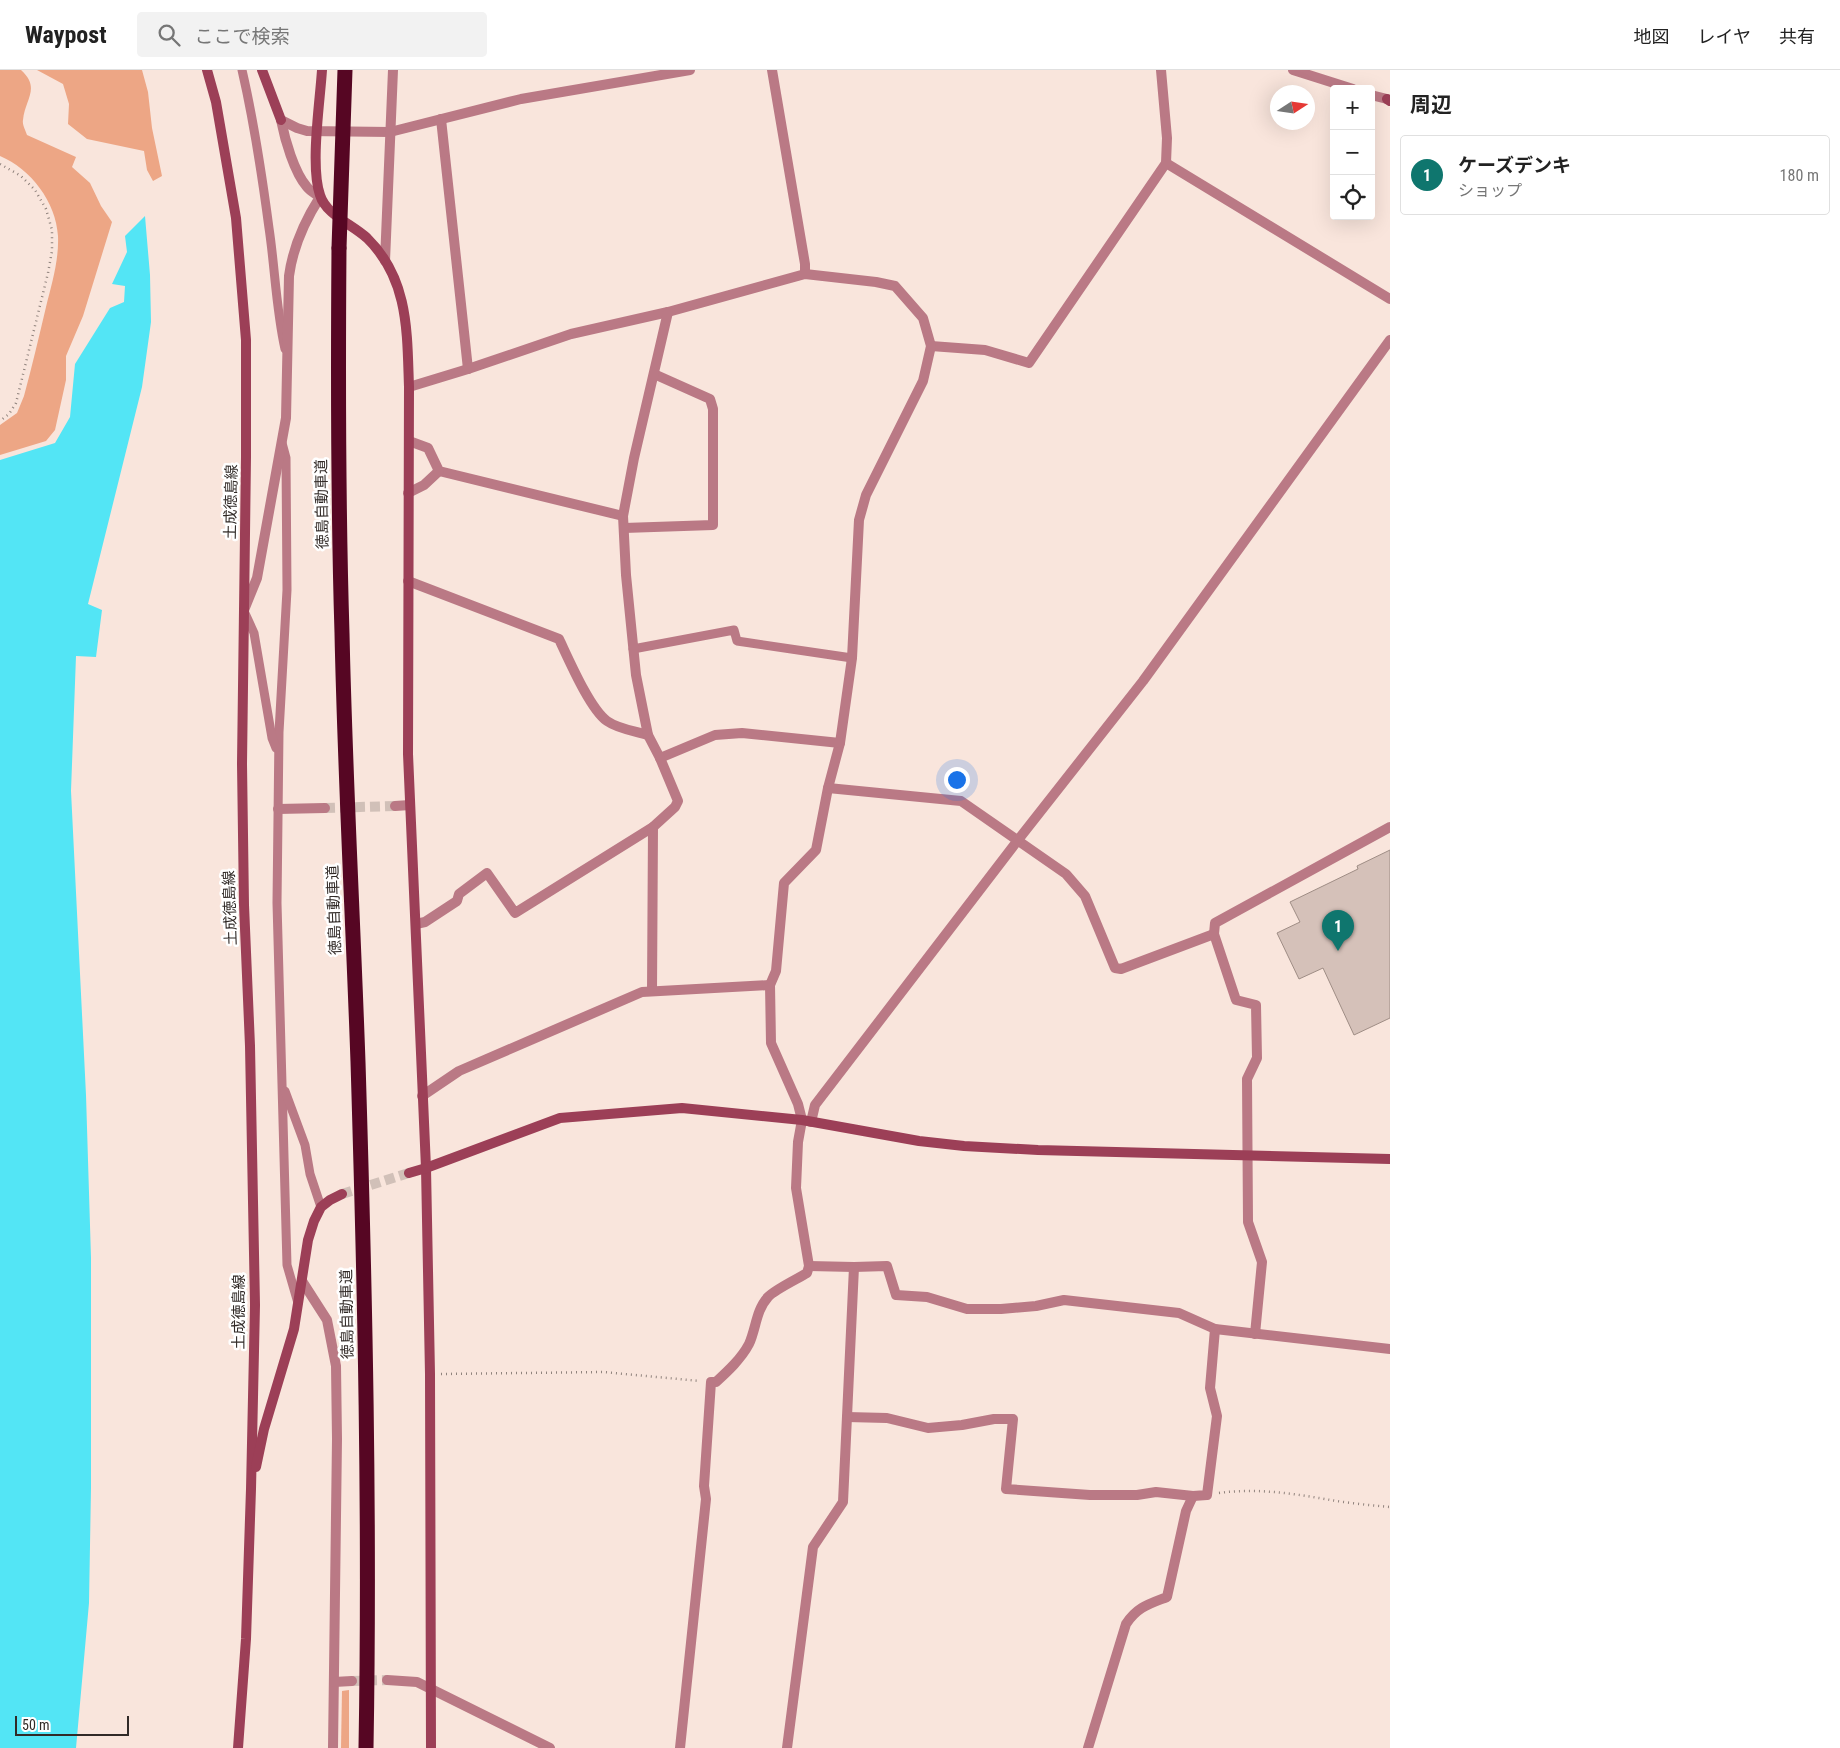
<!DOCTYPE html>
<html lang="ja">
<head>
<meta charset="utf-8">
<style>
	body { margin:0; font-family:"Roboto Condensed","Noto Sans JP",sans-serif; background:#f2f2f2; color:#222 }
	.controls { position:absolute; right:15px; top:15px; display:grid; overflow:hidden; border-radius:5px; box-shadow:0 5px 20px #0002 }
	.controls button { width:45px; height:45px; display:grid; place-items:center; padding:0; border:0; border-bottom:1px solid #e0e0e0; background:#fff; color:#222; font:25px sans-serif }
	.compass { position:absolute; left:1270px; top:15px; width:45px; height:45px; border-radius:50%; background:#fff; box-shadow:0 5px 20px #0002; rotate:78deg }
	.scale { position:absolute; left:15px; bottom:12px; width:114px; box-sizing:border-box; padding-left:5px; border:2px solid #312a27; border-top:0; font-size:14px; line-height:18px; white-space:nowrap; color:#312a27; -webkit-text-stroke:4px #fff; paint-order:stroke }
	.you { position:absolute; left:956px; top:709px; width:18px; height:18px; margin:-12px; border:4px solid #fff; border-radius:50%; background:#1a73e8; box-shadow:0 0 0 8px #1a73e833 }
	.badge { display:grid; place-items:center; width:32px; height:32px; border-radius:50%; background:#0f766e; color:#fff; font-size:16px; font-weight:700 }
	.pin { position:absolute; translate:-50% -41px; filter:drop-shadow(0 1px 2px #0008) }
	.pin::after { content:''; position:absolute; top:26px; width:18px; height:15px; background:inherit; clip-path:polygon(0 0,100% 0,50% 100%) }
	.list { margin:0; padding:0; list-style:none }
	h2 { display:flex; justify-content:space-between; align-items:center; height:65px; margin:0; padding:0 20px; font-size:21px }
	h2 small { font-size:16px; font-weight:400; color:#767676 }
	.list li { display:grid; grid-template-columns:32px 1fr auto; gap:15px; align-items:center; box-sizing:border-box; height:80px; margin:0 10px 10px; padding:0 10px; border:1px solid #e0e0e0; border-radius:5px }
	.list b { display:block; font-size:19px; white-space:nowrap }
	.list p { margin:0; font-size:16px; white-space:nowrap; color:#767676 }
	.list em { font-size:16px; font-style:normal; color:#767676 }
	.icon { flex:none; width:28px; height:28px; fill:none; stroke:currentColor; stroke-width:2; stroke-linecap:round; stroke-linejoin:round }
	.map { position:relative; flex:none; width:1390px; height:1678px; overflow:hidden }
	header { display:flex; align-items:center; gap:30px; box-sizing:border-box; height:70px; padding:0 25px; background:#fff; border-bottom:1px solid #e0e0e0 }
	header strong { font-size:24px }
	nav { display:flex; gap:28px; margin-inline-start:auto; font-size:18px }
	.search { width:350px; height:45px; background:#f2f2f2; display:flex; align-items:center; gap:12px; box-sizing:border-box; padding:0 18px; border-radius:5px; color:#767676; font-size:19px }
	main { display:flex }
	aside { flex:1; background:#fff }
	.map>svg:first-child { display:block }
	.green { fill:#eda685 }
	.water { fill:#53e5f5 }
	.building { fill:#d5c1b9; stroke:#9f8d85 }
	.lines { fill:none; stroke-linecap:round; stroke-linejoin:round }
	.street-tunnel { stroke:#d1c0b8; stroke-width:10; stroke-dasharray:10 5; stroke-linecap:butt }
	.secondary-tunnel { stroke:#d1c0b8; stroke-width:10; stroke-dasharray:10 5; stroke-linecap:butt }
	.path { stroke:#90837d; stroke-width:2.5; stroke-dasharray:1 4; stroke-linecap:butt }
	.lane { stroke:#ba7985; stroke-width:9 }
	.street { stroke:#ba7985; stroke-width:10 }
	.secondary { stroke:#9c3f57; stroke-width:10 }
	.highway { stroke:#560623; stroke-width:15 }
	.highway-bridge { stroke:#560623; stroke-width:15 }
	.labels { text-anchor:middle; stroke-width:5; stroke-linejoin:round; paint-order:stroke }
	.street-label { font-size:15px; fill:#312a27; stroke:#fff }
</style>
</head>
<body>
<header>
<strong>Waypost</strong>
<div class="search"><svg class="icon" aria-label="search" viewBox="0 0 24 24"><circle cx="10" cy="10" r="6"/><path d="M15 15l6 6"/></svg>ここで検索</div>
<nav><a>地図</a><a>レイヤ</a><a>共有</a></nav>
</header>
<main>
<div class="map">
<svg width="1390" height="1678" viewBox="0 0 1390 1678">
	<rect width="100%" height="100%" fill="#f9e5dc"/>
	<!-- green -->
	<g class="green">
		<path d="M0,0H21C41,18 25,29 23,50C22,55 26,61 27,65L76,87L72,97L90,113L101,136L112,152L83,246L66,286V310L55,360L46,371L0,385V355L17,343L24,326C32,296 39,267 46,237C52,213 59,190 58,166C56,132 31,99 0,86Z"/>
		<polygon points="37,0 142,0 148,22 152,58 162,106 153,111 147,100 144,81 87,69 68,54 69,34 63,14"/>
		<polygon points="349,1620 349,1678 341,1678 342,1621"/>
	</g>
	<!-- water -->
	<polygon class="water" points="145,146 150,205 151,252 142,317 88,534 102,540 96,587 76,586 71,721 86,1025 91,1188 91,1418 89,1533 76,1678 0,1678 0,390 55,373 70,347 75,294 110,238 124,232 125,216 112,214 127,182 125,166"/>
	<!-- building -->
	<polygon class="building" points="1390,780 1390,948 1354,965 1323,898 1299,909 1277,863 1300,852 1290,832 1358,799 1357,796"/>
	<g class="lines">
		<!-- street-tunnel -->
		<g class="street-tunnel">
			<polyline points="325,738 395,736"/>
			<polyline points="352,1611 387,1610"/>
		</g>
		<!-- secondary-tunnel -->
		<polyline class="secondary-tunnel" points="342,1124 409,1103"/>
		<!-- path -->
		<g class="path">
			<polyline points="0,94 21,106 35,120 46,139 52,160 52,181 48,203 16,333 9,344 0,351"/>
			<polyline points="441,1304 603,1302 700,1311"/>
			<path d="M1219,1423C1255,1418 1289,1423 1325,1429C1346,1433 1369,1435 1390,1437"/>
		</g>
		<!-- lane -->
		<g class="lane">
			<path d="M242,0C254,52 262,105 269,158C275,198 276,239 285,279"/>
			<polyline points="282,373 286,388 287,520 279,662 277,833 287,1195 298,1233"/>
			<polyline points="244,541 254,563 272,668 276,678"/>
			<polyline points="633,579 734,560 737,571 852,588"/>
			<polyline points="285,1021 305,1075 310,1104 321,1137"/>
		</g>
		<!-- street -->
		<g class="street">
			<polyline points="772,0 805,194 805,204"/>
			<polyline points="1293,0 1353,19"/>
			<polyline points="1371,25 1387,29"/>
			<polyline points="441,49 468,299"/>
			<polyline points="281,50 297,58 307,61 390,62 521,29 690,0"/>
			<polyline points="1166,93 1390,229"/>
			<polyline points="385,191 393,0"/>
			<polyline points="931,276 985,280 1029,293 1166,93 1167,68 1161,0"/>
			<path d="M409,317L468,299L571,264L668,242L805,204L876,212L895,216L923,248L931,276L923,311L866,425L859,450L852,588L840,673L828,718L816,780L784,813L776,901L770,915L771,973L798,1034L802,1050L798,1072L796,1118L809,1196L807,1203C797,1209 774,1220 768,1227C756,1240 756,1259 749,1274C741,1289 728,1301 716,1312H711L704,1416L706,1429L680,1678"/>
			<polyline points="409,371 428,378 439,401 623,446"/>
			<polyline points="408,423 424,415 439,401"/>
			<polyline points="624,458 713,455 713,339 710,329 654,304"/>
			<path d="M408,511L559,569C569,590 590,639 607,651C618,659 635,661 648,665"/>
			<path d="M244,540L257,508L286,348L289,206C293,176 304,152 320,127C316,124 310,121 307,117C294,102 285,70 281,50"/>
			<polyline points="660,688 715,665 742,663 840,673"/>
			<polyline points="828,718 961,731 1066,804 1085,826 1115,898 1121,899 1214,864"/>
			<polyline points="395,736 410,735"/>
			<polyline points="278,739 325,738"/>
			<polyline points="416,854 425,852 457,831 459,824 487,803 515,843 653,757 675,737 678,731 660,688 648,665 636,605 626,505 623,446 634,388 668,242"/>
			<polyline points="652,921 653,757"/>
			<polyline points="422,1026 459,1001 642,922 770,915"/>
			<polyline points="811,1052 815,1035 1018,770 1143,611 1390,270"/>
			<polyline points="809,1196 854,1197 887,1196 896,1225 927,1227 967,1239 1001,1239 1036,1236 1064,1230 1179,1243 1215,1259 1390,1279"/>
			<polyline points="302,1211 327,1250 336,1296 337,1369 333,1678"/>
			<polyline points="1255,1264 1262,1192 1248,1152 1247,1009 1257,988 1256,935 1236,930 1214,864 1215,853 1390,757"/>
			<polyline points="847,1347 887,1348 928,1358 962,1355 994,1349 1013,1349 1006,1419 1090,1425 1137,1425 1156,1422 1193,1426 1207,1425 1217,1346 1210,1318 1215,1259"/>
			<polyline points="387,1610 417,1612 550,1678"/>
			<polyline points="334,1612 352,1611"/>
			<polyline points="787,1678 813,1477 843,1432 854,1197"/>
			<path d="M1088,1678L1126,1554C1137,1537 1149,1534 1167,1527L1186,1441L1193,1426"/>
		</g>
		<!-- secondary -->
		<g class="secondary">
			<polyline points="207,0 216,32 236,148 246,270 246,387 242,694 244,835 250,976 255,1235 251,1419 246,1569 238,1678"/>
			<polyline points="262,0 281,50"/>
			<path d="M322,0C320,32 310,96 320,125C326,145 352,154 367,168C409,209 407,262 409,317L408,684L426,1098L430,1304L431,1678"/>
			<polyline points="1387,29 1390,31"/>
			<polyline points="409,1103 426,1098 560,1048 682,1038 802,1050 919,1071 964,1076 1038,1080 1390,1089"/>
			<polyline points="256,1397 264,1359 294,1259 308,1170 314,1151 321,1137 330,1130 342,1124"/>
		</g>
		<!-- highway -->
		<path class="highway" d="M339,178C338,306 338,434 342,563C345,706 353,849 358,992C365,1221 370,1449 366,1678"/>
		<!-- highway-bridge -->
		<polyline class="highway-bridge" points="339,178 345,0"/>
	</g>
	<g class="labels">
		<!-- street labels -->
		<g class="street-label">
			<text transform="translate(231 432) rotate(-89)" y="5">土成徳島線</text>
			<text transform="translate(322 434) rotate(-91)" y="5">徳島自動車道</text>
			<text transform="translate(230 838) rotate(-92)" y="5">土成徳島線</text>
			<text transform="translate(334 840) rotate(-92)" y="5">徳島自動車道</text>
			<text transform="translate(239 1242) rotate(-90)" y="5">土成徳島線</text>
			<text transform="translate(347 1244) rotate(-91)" y="5">徳島自動車道</text>
		</g>
	</g>
</svg>
<div class="controls">
<button>+</button>
<button>−</button>
<button><svg class="icon" aria-label="locate" viewBox="0 0 24 24"><circle cx="12" cy="12" r="6"/><path d="M12 2v4M12 18v4M2 12h4M18 12h4"/></svg></button>
</div>
<svg class="compass" viewBox="-18 -18 36 36"><path d="M0-13l5 13h-10z" fill="#e53935"/><path d="M0 13l5-13h-10z" fill="#767676"/></svg>
<div class="scale">50 m</div>
<div class="you"></div>
<div class="pin badge" style="left:1338px;top:881px">1</div>
</div>
<aside>
<h2>周辺<small></small></h2>
<ul class="list">
<li><span class="badge">1</span><div><b>ケーズデンキ</b><p>ショップ</p></div><em>180 m</em></li>
</ul>
</aside>
</main>
</body>
</html>
